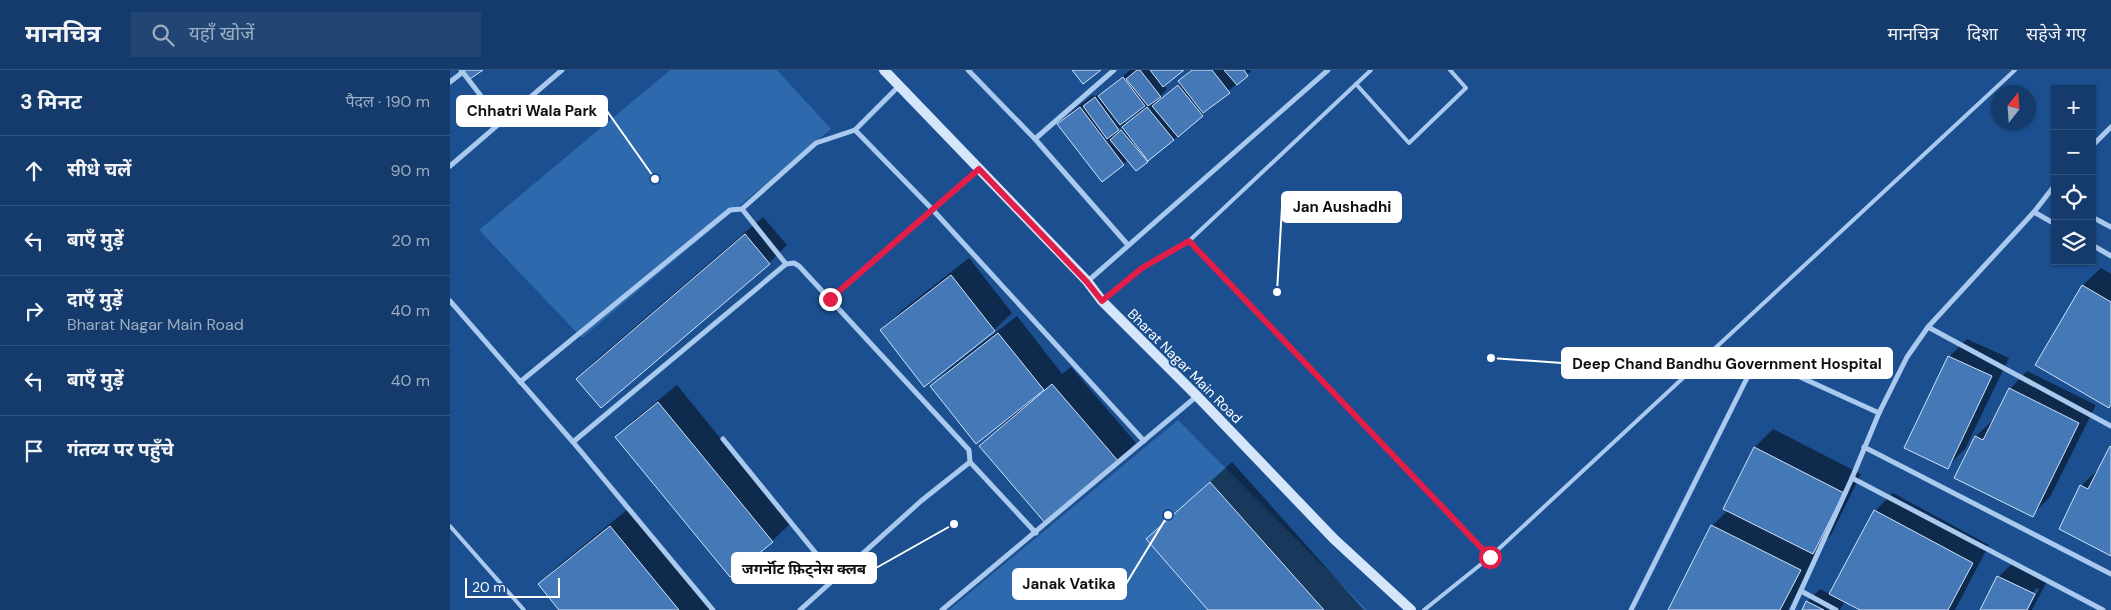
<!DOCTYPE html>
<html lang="hi">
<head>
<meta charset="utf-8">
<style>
	body { margin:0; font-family:"DM Sans","Noto Sans Devanagari",sans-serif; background:#214673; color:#f1f3f6 }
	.controls { position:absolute; right:15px; top:15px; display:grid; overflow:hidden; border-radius:0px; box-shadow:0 1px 4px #0004 }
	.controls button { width:45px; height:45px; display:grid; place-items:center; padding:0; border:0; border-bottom:1px solid #33557e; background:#143b6b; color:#f1f3f6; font:25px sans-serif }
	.compass { position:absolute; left:1541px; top:15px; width:45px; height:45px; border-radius:50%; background:#143b6b; box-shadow:0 1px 4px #0004; rotate:17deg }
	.scale { position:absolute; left:15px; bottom:12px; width:95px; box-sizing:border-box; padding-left:5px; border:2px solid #fff; border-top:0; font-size:14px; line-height:18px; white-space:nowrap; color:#fff; -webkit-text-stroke:4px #1b4f8f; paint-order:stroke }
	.stop { position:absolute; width:15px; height:15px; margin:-11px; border:4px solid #e11d48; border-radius:50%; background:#fff }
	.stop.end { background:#e11d48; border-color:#fff; box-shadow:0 1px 5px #0008 }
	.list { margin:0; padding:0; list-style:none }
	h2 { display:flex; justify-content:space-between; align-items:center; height:65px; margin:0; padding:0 20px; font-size:21px }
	h2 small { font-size:16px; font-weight:400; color:#9dadc1 }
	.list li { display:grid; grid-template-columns:32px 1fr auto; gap:15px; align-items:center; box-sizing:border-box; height:70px; padding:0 20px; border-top:1px solid #33557e }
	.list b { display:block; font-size:19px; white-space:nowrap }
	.list p { margin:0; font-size:16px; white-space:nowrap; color:#9dadc1 }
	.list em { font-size:16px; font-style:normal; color:#9dadc1 }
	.icon { flex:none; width:28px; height:28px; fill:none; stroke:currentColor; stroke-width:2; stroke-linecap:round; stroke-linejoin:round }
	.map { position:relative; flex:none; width:1661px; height:540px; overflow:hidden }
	header { display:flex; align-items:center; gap:30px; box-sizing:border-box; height:70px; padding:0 25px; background:#143b6b; border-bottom:1px solid #33557e }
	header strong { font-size:24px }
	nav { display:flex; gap:28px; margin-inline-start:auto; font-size:18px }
	.search { width:350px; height:45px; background:#214673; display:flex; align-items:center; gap:12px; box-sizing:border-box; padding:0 18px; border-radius:0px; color:#9dadc1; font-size:19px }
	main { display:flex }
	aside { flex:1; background:#143b6b }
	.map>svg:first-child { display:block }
	.green { fill:#2e69ad }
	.shadow { fill:#0007; fill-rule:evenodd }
	.building { fill:#4478b7; stroke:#cfe3fa }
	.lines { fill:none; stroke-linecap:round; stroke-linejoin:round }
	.lane { stroke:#a9c9ee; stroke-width:4 }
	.street { stroke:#a9c9ee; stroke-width:5 }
	.secondary { stroke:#d6e6fa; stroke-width:10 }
	.route { stroke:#e11d48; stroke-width:6 }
	.labels { text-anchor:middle; stroke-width:4; stroke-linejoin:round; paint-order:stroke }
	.street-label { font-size:14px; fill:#fff; stroke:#1b4f8f }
	.leader { fill:none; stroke:#fff; stroke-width:2 }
	.callout-dot { fill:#fff; stroke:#1b4f8f; stroke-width:2 }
	.callout { fill:#fff; stroke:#fff; stroke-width:2 }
	.callout-label { font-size:15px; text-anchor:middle; font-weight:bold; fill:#111 }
</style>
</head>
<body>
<header>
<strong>मानचित्र</strong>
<div class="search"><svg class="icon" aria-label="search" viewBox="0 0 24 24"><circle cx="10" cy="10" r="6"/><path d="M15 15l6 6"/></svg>यहाँ खोजें</div>
<nav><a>मानचित्र</a><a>दिशा</a><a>सहेजे गए</a></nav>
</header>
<main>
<aside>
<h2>3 मिनट<small>पैदल · 190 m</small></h2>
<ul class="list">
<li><svg class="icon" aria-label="ahead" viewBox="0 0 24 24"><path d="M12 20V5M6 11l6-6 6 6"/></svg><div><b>सीधे चलें</b></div><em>90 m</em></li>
<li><svg class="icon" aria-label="left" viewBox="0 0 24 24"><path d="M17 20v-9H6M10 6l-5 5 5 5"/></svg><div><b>बाएँ मुड़ें</b></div><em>20 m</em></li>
<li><svg class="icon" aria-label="right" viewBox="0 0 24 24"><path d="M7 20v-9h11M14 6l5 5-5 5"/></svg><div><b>दाएँ मुड़ें</b><p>Bharat Nagar Main Road</p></div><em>40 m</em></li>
<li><svg class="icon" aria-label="left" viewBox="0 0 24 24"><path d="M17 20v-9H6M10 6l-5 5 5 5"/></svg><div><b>बाएँ मुड़ें</b></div><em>40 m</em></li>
<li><svg class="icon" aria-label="arrive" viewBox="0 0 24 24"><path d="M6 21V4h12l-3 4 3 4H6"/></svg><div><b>गंतव्य पर पहुँचे</b></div></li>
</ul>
</aside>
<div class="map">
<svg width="1661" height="540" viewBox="0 0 1661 540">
	<rect width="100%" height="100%" fill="#1b4f8f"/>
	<!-- green -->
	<g class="green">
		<polygon points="220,0 327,0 381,59 132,268 29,160"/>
		<polygon points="728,350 917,540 499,540"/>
	</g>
	<!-- shadow -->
	<g class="shadow">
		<path d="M680,0H732L714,15L717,19L711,25L713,27L731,12L729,11L740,0H802L723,70L686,99L678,90L673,94L609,54L622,41L643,25L645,27L652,22L653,23ZM689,39L690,40L676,54L674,50ZM672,55L674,58L670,61L669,59Z"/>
		<polygon points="313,147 337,175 319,193 127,309 145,291"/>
		<polygon points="519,188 562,243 544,260 432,260 450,242"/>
		<polygon points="1651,198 1661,204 1661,334 1658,337 1586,294 1633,215"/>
		<polygon points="567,246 612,304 621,297 686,373 668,391 531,376 562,346 561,344 482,316 500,298"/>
		<polygon points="1517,269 1559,288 1515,379 1497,397 1499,287"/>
		<polygon points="1577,301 1646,335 1600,427 1582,445 1506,407 1526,366 1544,349 1560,319"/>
		<polygon points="227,315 340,454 322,471 167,367 185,349"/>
		<polygon points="1323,359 1411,404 1381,465 1365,481 1367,482 1338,540 1220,540 1262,456 1278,440 1274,438 1305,377"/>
		<polygon points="1661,377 1661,484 1631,416 1650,398"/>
		<polygon points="782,392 914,540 760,540 697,469"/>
		<polygon points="1443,423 1539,475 1505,540 1413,540 1395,531 1390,540 1354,540 1357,532 1370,519 1380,524 1425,441"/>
		<polygon points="178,439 261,540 111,540 90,514 108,496"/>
		<polygon points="1562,494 1597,511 1582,540 1578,540 1589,519 1586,518 1575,540 1532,540 1548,507"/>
	</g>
	<!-- building -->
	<g class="building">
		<polygon points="13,0 33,0 20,9"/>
		<polygon points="622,0 651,0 633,14"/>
		<polygon points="687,0 690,0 711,27 698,36 676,9"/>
		<polygon points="700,0 734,0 713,17"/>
		<polygon points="742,0 762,0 780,23 753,43 728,11"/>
		<polygon points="774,0 794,0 798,6 787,15"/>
		<polygon points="673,7 695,36 670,55 648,26"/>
		<polygon points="728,15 753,46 728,67 702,36"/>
		<polygon points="645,27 669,60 657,69 633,36"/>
		<polygon points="630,37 674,95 652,112 607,54"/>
		<polygon points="697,37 724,70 698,91 672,57"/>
		<polygon points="671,60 698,92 686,101 660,70"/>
		<polygon points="295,164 320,194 151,338 126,309"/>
		<polygon points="501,205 545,261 474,317 430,260"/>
		<polygon points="1632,215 1661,232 1661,334 1659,338 1585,295"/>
		<polygon points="548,263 594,320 526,374 480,316"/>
		<polygon points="1498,286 1542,306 1498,399 1454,378"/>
		<polygon points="602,314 669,392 596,454 529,376"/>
		<polygon points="1559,318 1629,353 1583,447 1504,408 1525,366 1533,370"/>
		<polygon points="208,332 323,472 280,507 165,367"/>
		<polygon points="1660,376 1661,377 1661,486 1609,459 1630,415 1638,419"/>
		<polygon points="1304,377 1394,423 1363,484 1273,439"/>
		<polygon points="760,412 874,540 758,540 696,469"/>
		<polygon points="1424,440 1523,493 1498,540 1410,540 1379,524"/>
		<polygon points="1261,455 1351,500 1330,540 1218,540"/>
		<polygon points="160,456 229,540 109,540 88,514"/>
		<polygon points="1547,506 1585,524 1577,540 1530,540"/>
		<polygon points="1356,531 1374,540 1352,540"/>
	</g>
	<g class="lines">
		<!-- lane -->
		<g class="lane">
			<polyline points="906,14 959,73 1016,18 1000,0"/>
			<polyline points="739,171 921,0"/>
			<polyline points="652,231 692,198 739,171 1040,487"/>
			<polyline points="0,456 74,540"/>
			<polyline points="974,540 1040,487 1565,0"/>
		</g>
		<!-- street -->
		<g class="street">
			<polyline points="11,0 51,52"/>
			<polyline points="518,0 585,69 678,175"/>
			<polyline points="0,12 13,2"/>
			<polyline points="405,60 482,139 694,371"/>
			<polyline points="585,69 664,0"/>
			<polyline points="1642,76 1661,57"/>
			<polyline points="0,96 112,0"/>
			<polyline points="292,139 336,194"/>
			<polyline points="1584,142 1605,154"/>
			<polyline points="1642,147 1661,157"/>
			<polyline points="1642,175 1661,186"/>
			<polyline points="638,211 878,0"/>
			<polyline points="380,229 529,99"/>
			<polyline points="0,231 123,372 263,540"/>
			<polyline points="1478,257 1661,356"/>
			<polyline points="70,312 280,140 292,139 366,73 405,60 449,16"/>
			<polyline points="273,369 386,508"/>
			<polyline points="123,372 336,194 344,193 349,196 519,380 520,392 471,431 350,540"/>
			<polyline points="1414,377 1661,504"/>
			<polyline points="520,392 586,463"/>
			<polyline points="1402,408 1653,540"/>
			<polyline points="1351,521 1386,540"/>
			<polyline points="492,540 747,326"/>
			<polyline points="1181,540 1302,298 1308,293 1315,291 1429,343"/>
			<polyline points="1342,540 1402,408 1429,343 1457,287 1478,257 1584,142 1605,115"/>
		</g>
		<!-- secondary -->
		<polyline class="secondary" points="434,0 637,211 652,231 747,326 884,469 961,540"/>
	</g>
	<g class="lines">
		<!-- route -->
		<polyline class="route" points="380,229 529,99 637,212 652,231 692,198 739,171 1040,487"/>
	</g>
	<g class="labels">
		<!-- street labels -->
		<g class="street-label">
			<text transform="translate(735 296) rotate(45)" y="5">Bharat Nagar Main Road</text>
		</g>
	</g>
	<!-- callouts -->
	<path class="leader" d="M205 109L157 41M827 222L832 137M1041 288L1112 293M504 454L426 498M718 445L676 514"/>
	<g class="callout-dot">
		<circle cx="205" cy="109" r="5"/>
		<circle cx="827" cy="222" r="5"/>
		<circle cx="1041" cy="288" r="5"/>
		<circle cx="504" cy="454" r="5"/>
		<circle cx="718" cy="445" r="5"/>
	</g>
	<g class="callout">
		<rect x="7" y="26" width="150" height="30" rx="5"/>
		<rect x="832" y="122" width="119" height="30" rx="5"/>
		<rect x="1112" y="278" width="330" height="30" rx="5"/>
		<rect x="282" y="483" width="144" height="30" rx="5"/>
		<rect x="563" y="499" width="113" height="30" rx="5"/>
	</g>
	<g class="callout-label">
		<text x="82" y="46">Chhatri Wala Park</text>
		<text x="892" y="142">Jan Aushadhi</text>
		<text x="1277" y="299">Deep Chand Bandhu Government Hospital</text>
		<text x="354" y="504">जगर्नॉट फ़िट्नेस क्लब</text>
		<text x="619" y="519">Janak Vatika</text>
	</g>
</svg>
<div class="controls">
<button>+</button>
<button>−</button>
<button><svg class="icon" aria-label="locate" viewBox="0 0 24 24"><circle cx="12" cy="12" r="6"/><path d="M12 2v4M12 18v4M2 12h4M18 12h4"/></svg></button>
<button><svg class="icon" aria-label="layers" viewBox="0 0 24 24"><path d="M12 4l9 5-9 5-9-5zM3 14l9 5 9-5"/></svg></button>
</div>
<svg class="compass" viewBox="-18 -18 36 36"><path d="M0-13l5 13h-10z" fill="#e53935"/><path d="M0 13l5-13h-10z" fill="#9dadc1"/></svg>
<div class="scale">20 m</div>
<div class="stop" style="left:1040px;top:487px"></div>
<div class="stop end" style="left:380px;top:229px"></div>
</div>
</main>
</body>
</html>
